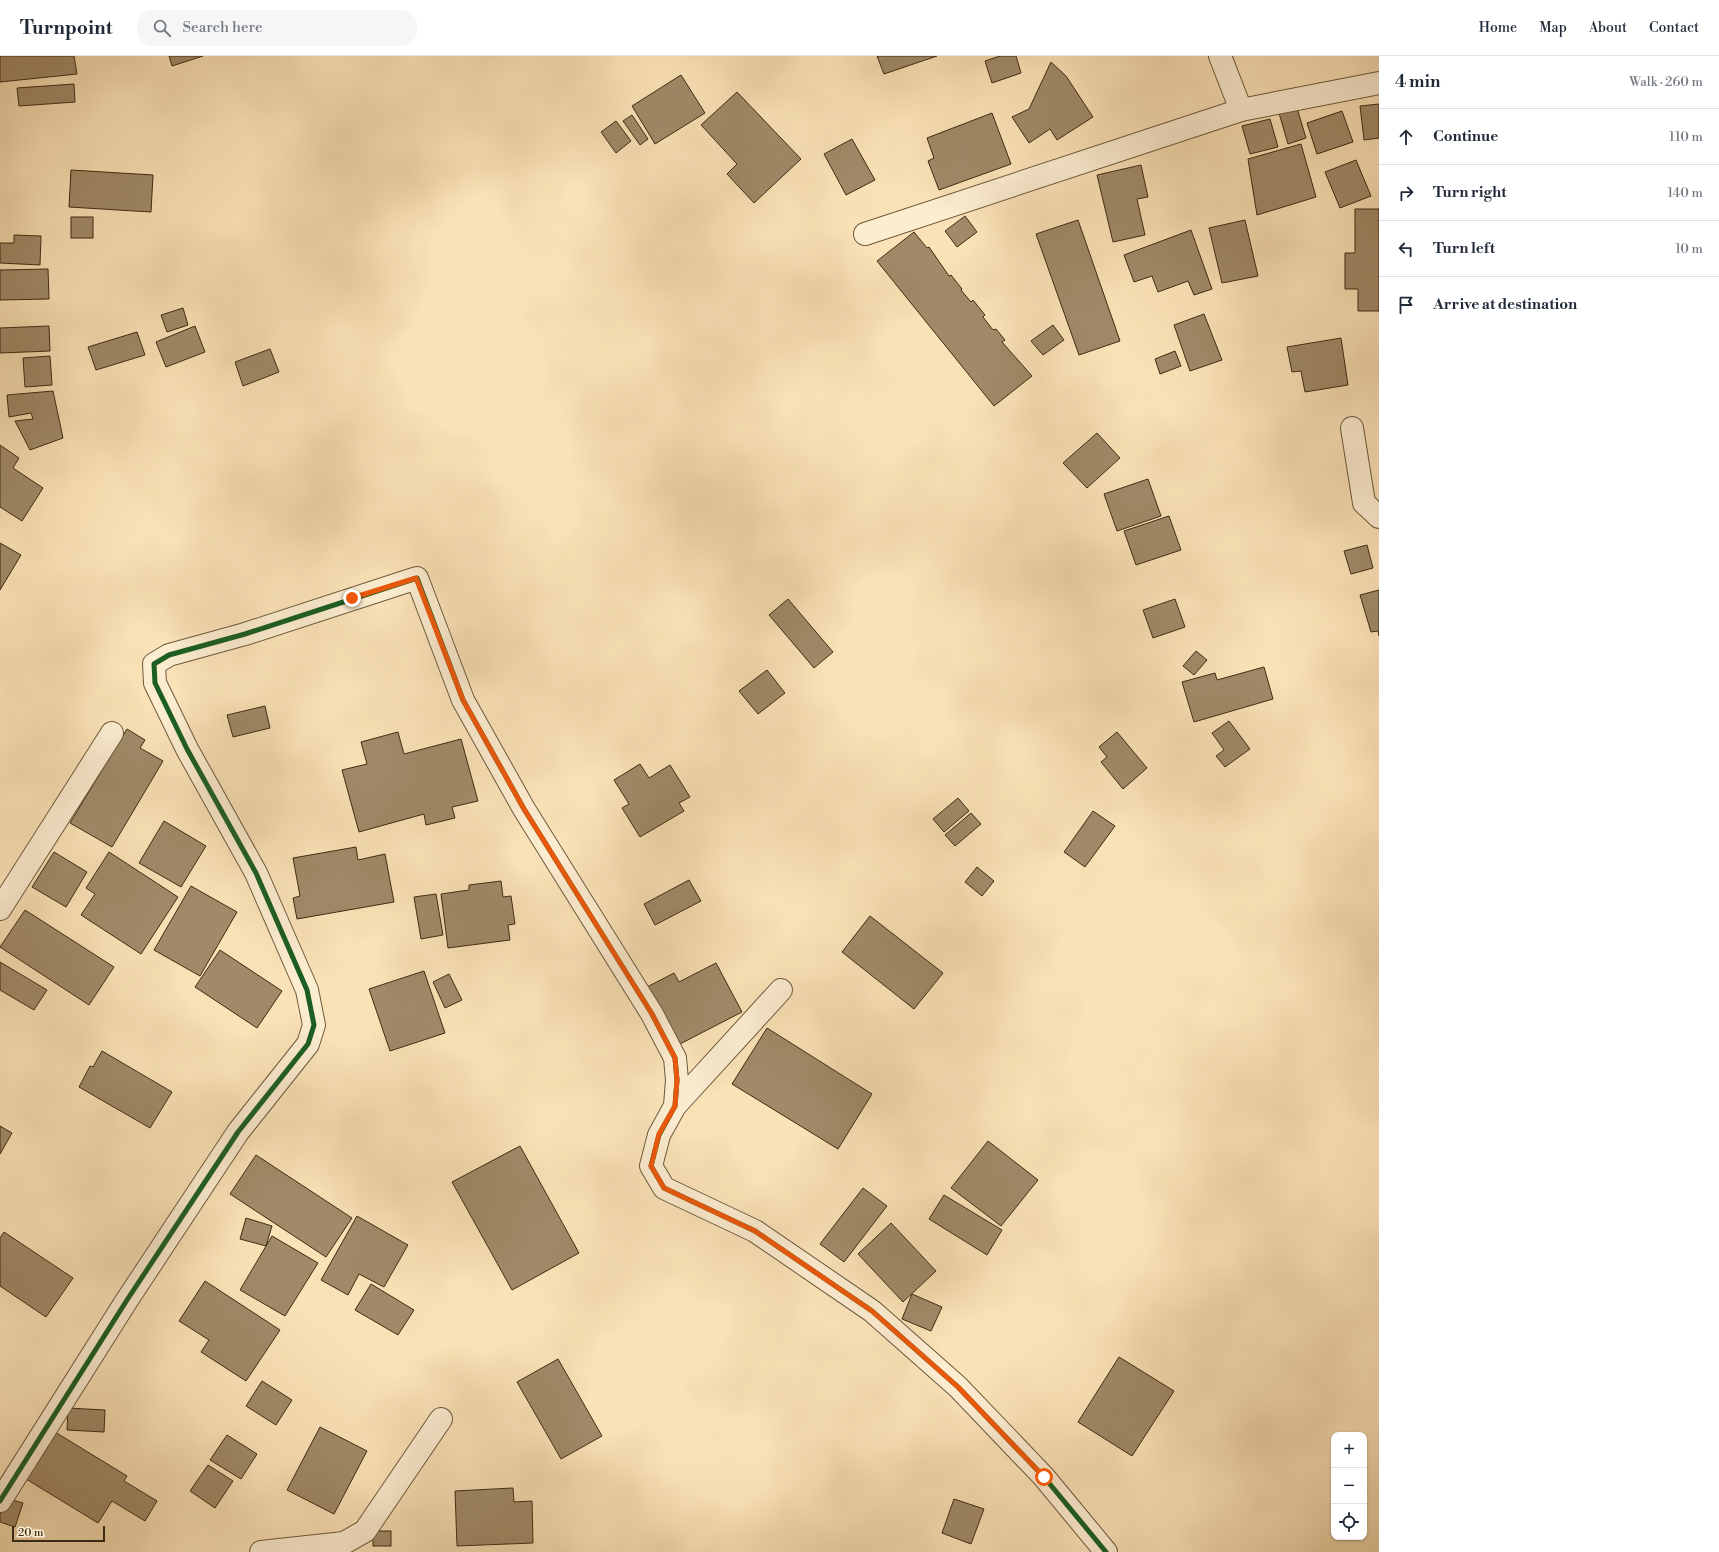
<!DOCTYPE html>
<html lang="en">
<head>
<meta charset="utf-8">
<style>
	body { margin:0; font-family:"Libre Bodoni",serif; background:#f6f6f7; color:#1f2937 }
	.controls { position:absolute; right:12px; bottom:12px; display:grid; overflow:hidden; border-radius:8px; box-shadow:0 1px 3px #0004 }
	.controls button { width:36px; height:36px; display:grid; place-items:center; padding:0; border:0; border-bottom:1px solid #e0e1e3; background:#fff; color:#1f2937; font:20px sans-serif }
	.scale { position:absolute; left:12px; bottom:10px; width:93px; box-sizing:border-box; padding-left:4px; border:2px solid #3e2b13; border-top:0; font-size:11px; line-height:14px; white-space:nowrap; color:#3e2b13; -webkit-text-stroke:3px #fcecd0; paint-order:stroke }
	.stop { position:absolute; width:12px; height:12px; margin:-9px; border:3px solid #ea580c; border-radius:50%; background:#fff }
	.stop.end { background:#ea580c; border-color:#fff; box-shadow:0 1px 4px #0008 }
	.list { margin:0; padding:0; list-style:none }
	h2 { display:flex; justify-content:space-between; align-items:center; height:52px; margin:0; padding:0 16px; font-size:17px }
	h2 small { font-size:13px; font-weight:400; color:#747a83 }
	.list li { display:grid; grid-template-columns:26px 1fr auto; gap:12px; align-items:center; box-sizing:border-box; height:56px; padding:0 16px; border-top:1px solid #e0e1e3 }
	.list b { display:block; font-size:15px; white-space:nowrap }
	.list em { font-size:13px; font-style:normal; color:#747a83 }
	.icon { flex:none; width:22px; height:22px; fill:none; stroke:currentColor; stroke-width:2; stroke-linecap:round; stroke-linejoin:round }
	.map { position:relative; flex:none; width:1379px; height:1496px; overflow:hidden }
	header { display:flex; align-items:center; gap:24px; box-sizing:border-box; height:56px; padding:0 20px; background:#fff; border-bottom:1px solid #e0e1e3 }
	header strong { font-size:19px }
	nav { display:flex; gap:22px; margin-inline-start:auto; font-size:14px }
	.search { width:280px; height:36px; background:#f6f6f7; display:flex; align-items:center; gap:10px; box-sizing:border-box; padding:0 14px; border-radius:16px; color:#747a83; font-size:15px }
	main { display:flex }
	aside { flex:1; background:#fff }
	.map>svg:first-child { display:block }
	.building { fill:#a08a68; stroke:#3e2b13 }
	.lines { fill:none; stroke-linecap:round; stroke-linejoin:round }
	.minor-casing { stroke:#6d593c; stroke-width:24 }
	.minor { stroke:#fcecd0; stroke-width:22 }
	.cycleway-casing { stroke:#fcecd0; stroke-width:8 }
	.cycleway { stroke:#1b5e20; stroke-width:5 }
	.route { stroke:#ea580c; stroke-width:5 }
</style>
</head>
<body>
<header>
<strong>Turnpoint</strong>
<div class="search"><svg class="icon" aria-label="search" viewBox="0 0 24 24"><circle cx="10" cy="10" r="6"/><path d="M15 15l6 6"/></svg>Search here</div>
<nav><a>Home</a><a>Map</a><a>About</a><a>Contact</a></nav>
</header>
<main>
<div class="map">
<svg width="1379" height="1496" viewBox="0 0 1379 1496">
	<rect width="100%" height="100%" fill="#fae2b6"/>
	<filter id="stains"><feTurbulence type="fractalNoise" baseFrequency=".005" numOctaves="4"/><feColorMatrix values="0 0 0 0 .2 0 0 0 0 .09 0 0 0 0 .02 0 0 0 .5 -.17"/></filter>
	<radialGradient id="worn" r=".72"><stop offset=".6" stop-color="#630" stop-opacity="0"/><stop offset="1" stop-color="#630" stop-opacity=".3"/></radialGradient>
	<!-- building -->
	<g class="building">
		<polygon points="0,0 74,0 77,18 0,26"/>
		<polygon points="169,0 203,0 172,10"/>
		<polygon points="877,0 937,0 884,18"/>
		<polygon points="1000,0 1016,0 1021,17 992,27 985,5"/>
		<polygon points="1051,6 1066,20 1093,61 1057,84 1050,73 1029,87 1012,61 1029,53"/>
		<polygon points="681,19 705,57 655,88 632,50"/>
		<polygon points="74,28 75,46 19,50 17,32"/>
		<polygon points="737,36 801,103 754,147 727,118 737,108 701,69"/>
		<polygon points="1379,48 1379,82 1364,84 1360,50"/>
		<polygon points="1297,52 1306,82 1288,88 1279,57"/>
		<polygon points="1342,55 1353,86 1317,98 1307,67"/>
		<polygon points="992,57 1011,108 939,134 928,105 934,102 927,82"/>
		<polygon points="632,59 648,83 640,89 623,65"/>
		<polygon points="1270,63 1278,91 1250,98 1242,70"/>
		<polygon points="616,65 631,85 616,97 601,76"/>
		<polygon points="852,83 875,124 846,139 824,98"/>
		<polygon points="1301,88 1316,141 1257,159 1248,103"/>
		<polygon points="1356,104 1371,140 1340,152 1325,116"/>
		<polygon points="1141,109 1148,141 1137,143 1145,179 1113,186 1097,119"/>
		<polygon points="71,114 153,119 151,156 69,151"/>
		<polygon points="1355,153 1379,153 1379,255 1358,255 1358,233 1345,233 1345,197 1355,197"/>
		<polygon points="965,160 977,176 957,191 945,175"/>
		<rect x="71" y="161" width="22" height="21"/>
		<polygon points="1078,164 1120,285 1079,299 1036,178"/>
		<polygon points="1245,164 1258,220 1222,227 1209,172"/>
		<polygon points="1191,174 1212,233 1194,239 1188,225 1158,236 1152,220 1134,226 1124,199"/>
		<polygon points="914,176 927,192 929,191 949,220 951,219 962,233 961,234 971,246 973,244 985,259 983,261 993,274 996,273 1005,284 1002,286 1032,320 994,350 877,205"/>
		<polygon points="14,179 41,180 40,209 0,207 0,187 14,187"/>
		<polygon points="48,213 49,243 0,244 0,214"/>
		<polygon points="183,252 188,269 167,276 161,259"/>
		<polygon points="1204,258 1222,304 1190,315 1174,269"/>
		<polygon points="1053,269 1064,284 1043,299 1031,285"/>
		<polygon points="49,270 50,295 0,297 0,272"/>
		<polygon points="195,270 205,296 166,311 156,286"/>
		<polygon points="137,276 145,299 96,314 88,291"/>
		<polygon points="1341,282 1348,329 1305,336 1301,315 1292,316 1287,291"/>
		<polygon points="270,293 279,316 243,330 235,306"/>
		<polygon points="1175,295 1181,310 1160,318 1155,303"/>
		<polygon points="50,300 52,329 25,331 23,302"/>
		<polygon points="53,335 63,382 30,394 15,365 33,363 31,357 9,361 7,339"/>
		<polygon points="1097,377 1120,402 1087,432 1063,407"/>
		<polygon points="0,389 19,402 13,412 43,432 22,465 0,451"/>
		<polygon points="1148,423 1161,460 1117,475 1104,438"/>
		<polygon points="1169,460 1181,494 1136,509 1124,475"/>
		<polygon points="0,487 21,499 0,534"/>
		<polygon points="1367,489 1373,512 1351,518 1344,495"/>
		<polygon points="1379,534 1379,580 1378,575 1371,576 1360,539"/>
		<polygon points="788,543 833,596 814,612 769,559"/>
		<polygon points="1175,543 1185,571 1153,582 1143,554"/>
		<polygon points="1196,595 1207,604 1194,619 1183,610"/>
		<polygon points="1264,611 1273,643 1194,666 1182,626 1215,617 1217,624"/>
		<polygon points="767,614 785,637 758,658 739,635"/>
		<polygon points="265,650 270,672 233,681 227,659"/>
		<polygon points="1229,665 1250,693 1225,711 1216,700 1224,694 1212,677"/>
		<polygon points="127,673 145,684 140,692 163,705 112,791 70,767"/>
		<polygon points="398,676 404,698 461,683 478,745 452,751 455,762 426,769 424,758 359,776 342,714 367,708 361,686"/>
		<polygon points="1117,676 1147,712 1123,733 1101,706 1107,701 1099,691"/>
		<polygon points="640,708 649,722 670,709 690,741 679,747 684,755 640,781 622,752 629,748 614,724"/>
		<polygon points="958,742 969,755 944,776 933,763"/>
		<polygon points="1093,755 1115,770 1085,811 1064,796"/>
		<polygon points="971,757 981,768 955,790 945,779"/>
		<polygon points="164,765 206,790 181,831 139,807"/>
		<polygon points="356,791 358,804 385,798 394,846 297,863 293,842 300,840 293,802"/>
		<polygon points="54,796 87,816 66,851 32,831"/>
		<polygon points="109,796 178,841 141,898 81,859 95,838 86,832"/>
		<polygon points="977,811 994,825 982,840 965,826"/>
		<polygon points="689,824 701,845 655,869 644,848"/>
		<polygon points="501,825 503,841 511,840 515,868 508,869 510,884 448,892 441,838 469,834 469,829"/>
		<polygon points="191,830 237,856 200,920 154,894"/>
		<polygon points="436,838 443,879 421,883 414,841"/>
		<polygon points="25,854 114,911 89,949 0,891"/>
		<polygon points="870,860 943,917 914,953 842,896"/>
		<polygon points="220,894 282,935 257,972 195,931"/>
		<polygon points="0,906 47,934 34,954 0,934"/>
		<polygon points="716,907 742,956 678,989 647,931 674,917 679,926"/>
		<polygon points="424,915 445,977 390,995 369,933"/>
		<polygon points="449,918 462,944 445,952 433,926"/>
		<polygon points="767,972 872,1038 838,1093 732,1028"/>
		<polygon points="102,995 172,1036 150,1072 79,1031 90,1010 93,1011"/>
		<polygon points="0,1070 12,1077 0,1098"/>
		<polygon points="988,1085 1038,1124 1001,1170 951,1132"/>
		<polygon points="520,1090 579,1197 512,1234 452,1126"/>
		<polygon points="256,1099 352,1162 326,1201 230,1138"/>
		<polygon points="863,1132 887,1150 844,1206 820,1188"/>
		<polygon points="944,1139 1002,1174 987,1199 929,1163"/>
		<polygon points="357,1160 408,1189 384,1231 359,1218 348,1239 321,1224"/>
		<polygon points="246,1162 272,1170 266,1190 240,1183"/>
		<polygon points="891,1167 936,1215 903,1246 858,1198"/>
		<polygon points="4,1176 73,1222 46,1261 0,1230 0,1182"/>
		<polygon points="272,1180 318,1207 285,1260 240,1234"/>
		<polygon points="205,1225 280,1274 246,1325 201,1296 209,1284 179,1265"/>
		<polygon points="371,1228 414,1254 398,1279 355,1254"/>
		<polygon points="912,1238 942,1251 931,1275 902,1263"/>
		<polygon points="1119,1301 1174,1335 1132,1400 1078,1366"/>
		<polygon points="558,1303 602,1380 561,1403 517,1326"/>
		<polygon points="262,1325 292,1344 276,1369 246,1350"/>
		<polygon points="68,1352 105,1354 104,1376 67,1374"/>
		<polygon points="320,1371 367,1395 334,1458 287,1434"/>
		<polygon points="55,1376 127,1420 124,1425 157,1445 145,1465 112,1445 98,1467 26,1423"/>
		<polygon points="227,1379 257,1398 241,1423 210,1404"/>
		<polygon points="208,1409 233,1425 215,1452 190,1435"/>
		<polygon points="513,1432 514,1446 532,1445 533,1487 457,1490 455,1435"/>
		<polygon points="5,1442 23,1447 15,1471 0,1466 0,1458"/>
		<polygon points="954,1443 984,1453 971,1488 942,1477"/>
		<rect x="373" y="1475" width="18" height="15"/>
	</g>
	<g class="lines">
		<!-- minor casing -->
		<g class="minor-casing">
			<g id="minor">
				<polyline points="1220,0 1241,54"/>
				<polyline points="865,178 1241,54 1379,27"/>
				<polyline points="1352,372 1364,447 1379,461"/>
				<polyline points="0,853 112,677"/>
				<polyline points="675,1050 781,934"/>
				<polyline points="0,1445 127,1244 238,1076 308,988 314,969 307,934 256,817 187,693 155,627 154,608 169,599 245,578 417,522 463,644 524,753 652,958 675,1002 677,1024 675,1050 659,1079 651,1110 664,1132 755,1175 872,1255 958,1331 1044,1421 1106,1496"/>
				<polyline points="261,1496 344,1487 365,1475 441,1363"/>
			</g>
		</g>
		<!-- minor -->
		<use href="#minor" class="minor"/>
		<!-- cycleway casing -->
		<g class="cycleway-casing">
			<polyline id="cycleway" points="0,1445 127,1244 238,1076 308,988 314,969 307,934 256,817 187,693 155,627 154,608 169,599 245,578 417,522 463,644 524,753 652,958 675,1002 677,1024 675,1050 659,1079 651,1110 664,1132 755,1175 872,1255 958,1331 1044,1421 1106,1496"/>
		</g>
		<!-- cycleway -->
		<use href="#cycleway" class="cycleway"/>
	</g>
	<g class="lines">
		<!-- route -->
		<polyline class="route" points="352,542 416,522 463,644 524,753 652,958 675,1002 677,1024 675,1050 659,1078 651,1110 664,1132 755,1175 872,1255 958,1331 1044,1421"/>
	</g>
	<rect width="100%" height="100%" filter="url(#stains)"/>
	<rect width="100%" height="100%" fill="url(#worn)"/>
</svg>
<div class="controls">
<button>+</button>
<button>−</button>
<button><svg class="icon" aria-label="locate" viewBox="0 0 24 24"><circle cx="12" cy="12" r="6"/><path d="M12 2v4M12 18v4M2 12h4M18 12h4"/></svg></button>
</div>
<div class="scale">20 m</div>
<div class="stop" style="left:1044px;top:1421px"></div>
<div class="stop end" style="left:352px;top:542px"></div>
</div>
<aside>
<h2>4 min<small>Walk · 260 m</small></h2>
<ul class="list">
<li><svg class="icon" aria-label="ahead" viewBox="0 0 24 24"><path d="M12 20V5M6 11l6-6 6 6"/></svg><div><b>Continue</b></div><em>110 m</em></li>
<li><svg class="icon" aria-label="right" viewBox="0 0 24 24"><path d="M7 20v-9h11M14 6l5 5-5 5"/></svg><div><b>Turn right</b></div><em>140 m</em></li>
<li><svg class="icon" aria-label="left" viewBox="0 0 24 24"><path d="M17 20v-9H6M10 6l-5 5 5 5"/></svg><div><b>Turn left</b></div><em>10 m</em></li>
<li><svg class="icon" aria-label="arrive" viewBox="0 0 24 24"><path d="M6 21V4h12l-3 4 3 4H6"/></svg><div><b>Arrive at destination</b></div></li>
</ul>
</aside>
</main>
</body>
</html>
